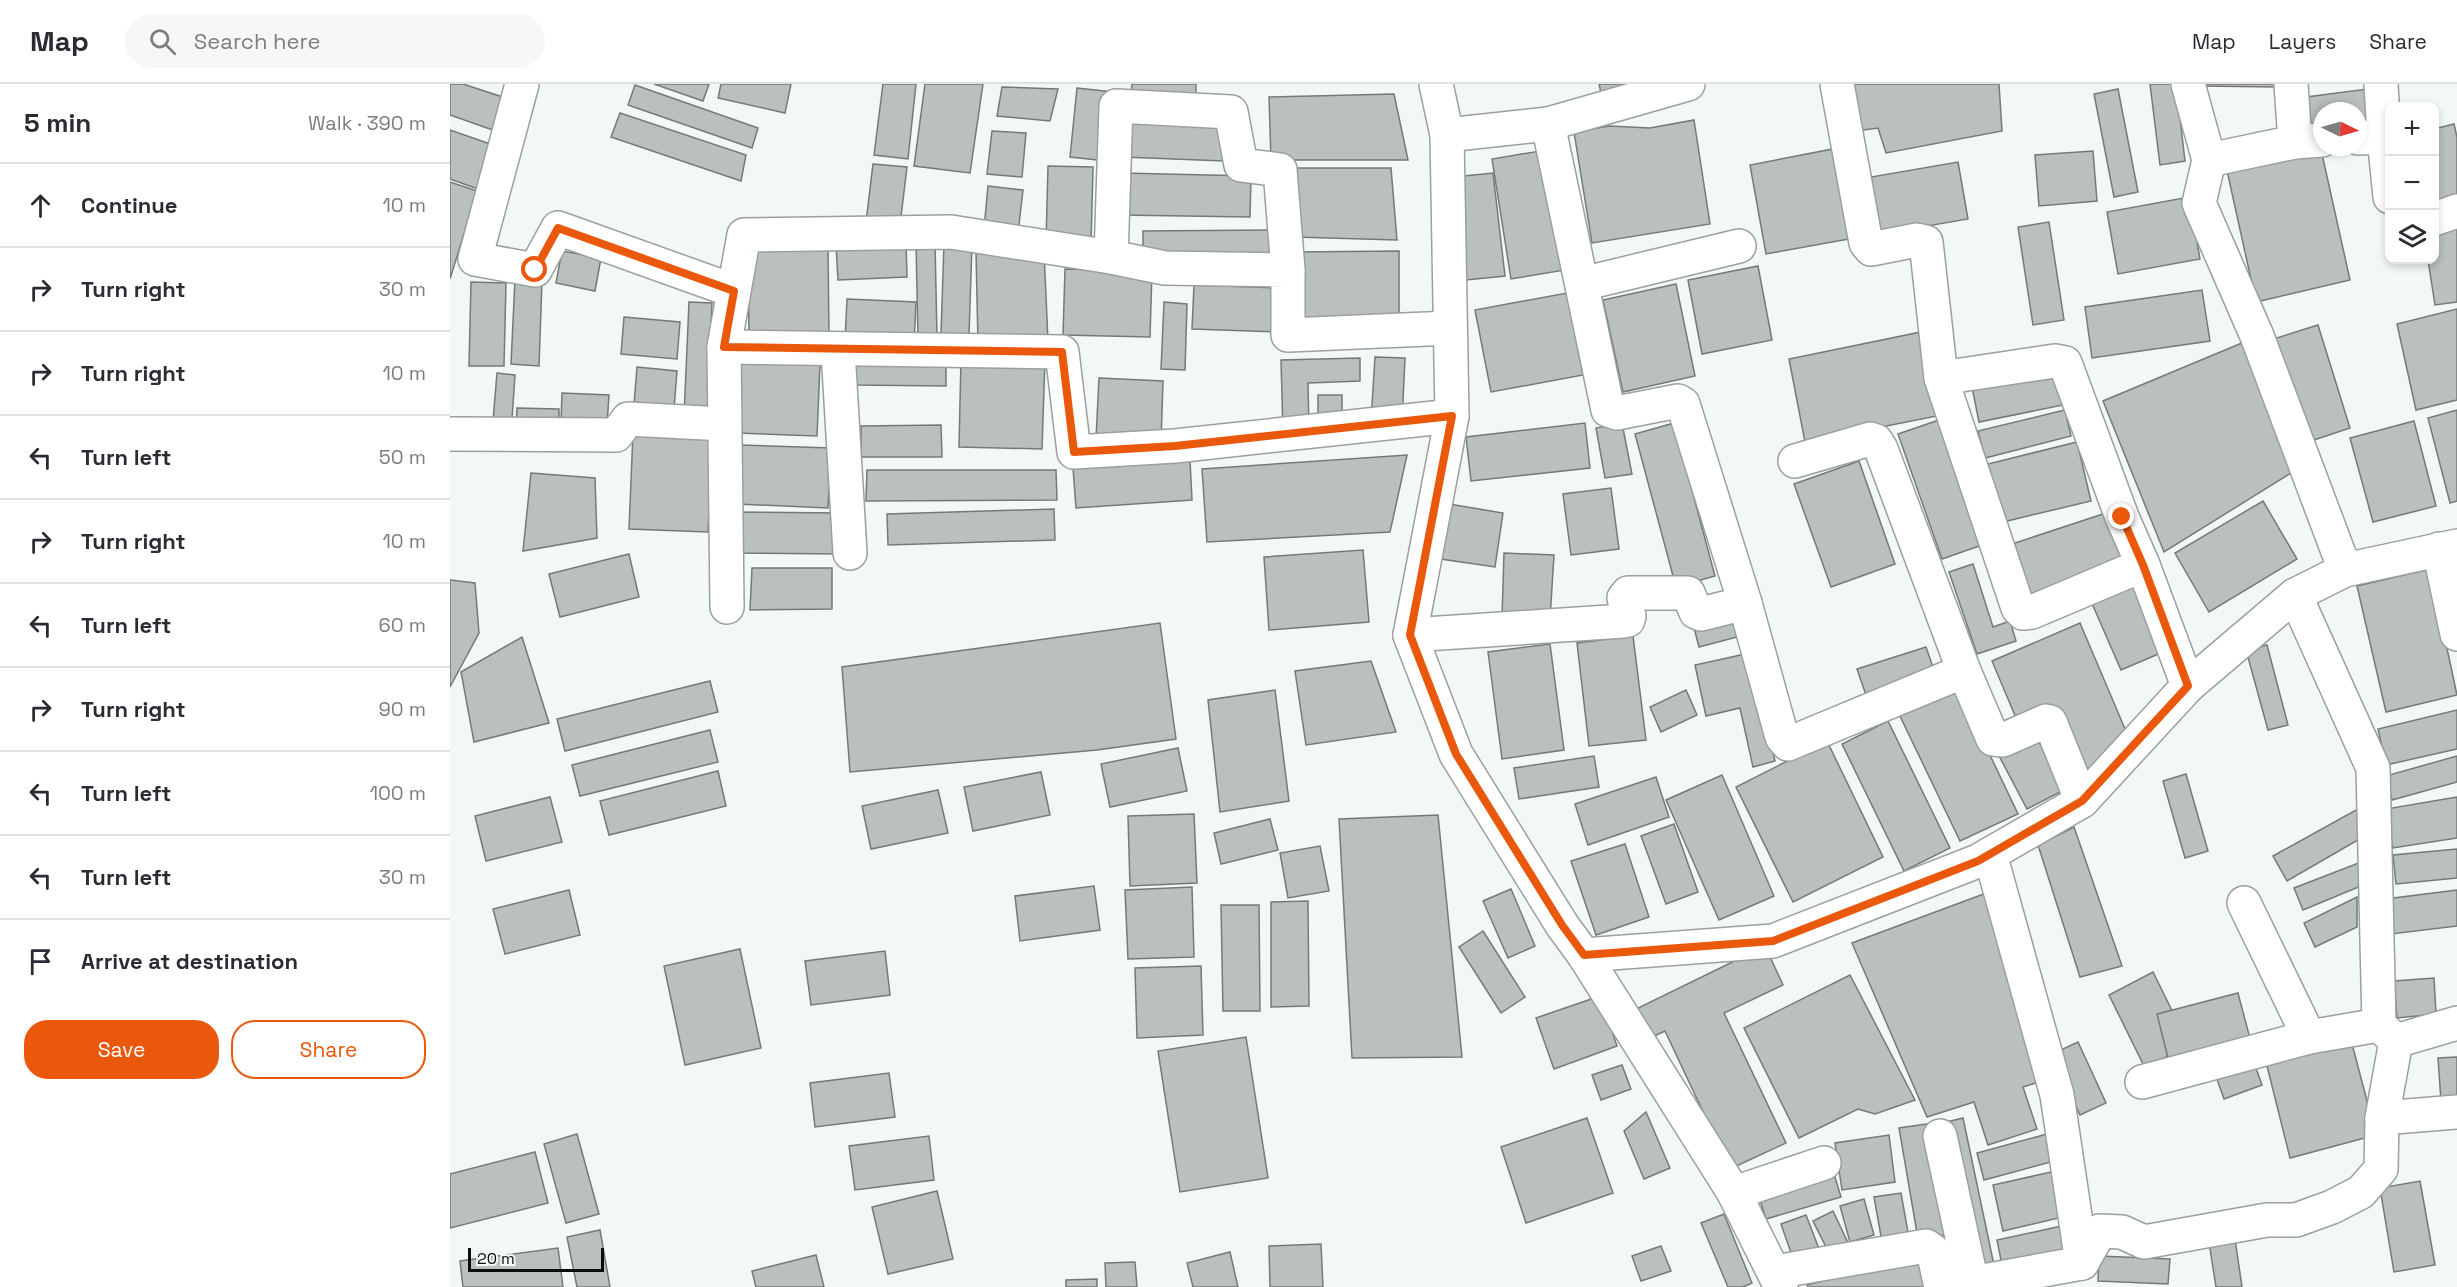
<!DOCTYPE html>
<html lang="en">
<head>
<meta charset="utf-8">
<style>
	body { margin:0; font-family:"Space Grotesk",sans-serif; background:#f7f7f7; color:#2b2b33 }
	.controls { position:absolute; right:18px; top:18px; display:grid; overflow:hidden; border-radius:12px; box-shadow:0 3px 9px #0003 }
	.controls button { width:54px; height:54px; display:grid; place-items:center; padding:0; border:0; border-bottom:2px solid #e1e1e2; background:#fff; color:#2b2b33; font:30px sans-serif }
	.compass { position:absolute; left:1863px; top:18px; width:54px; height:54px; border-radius:50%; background:#fff; box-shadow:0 3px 9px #0003; rotate:95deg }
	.scale { position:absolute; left:18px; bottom:15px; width:136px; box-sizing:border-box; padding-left:6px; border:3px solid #0b0d0c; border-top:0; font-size:16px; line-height:21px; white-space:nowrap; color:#0b0d0c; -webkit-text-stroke:4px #f2f8f6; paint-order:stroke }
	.stop { position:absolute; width:18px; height:18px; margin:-14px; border:4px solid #ea580c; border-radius:50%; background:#fff }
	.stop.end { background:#ea580c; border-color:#fff; box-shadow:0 2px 6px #0008 }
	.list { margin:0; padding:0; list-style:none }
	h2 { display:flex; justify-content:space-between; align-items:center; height:78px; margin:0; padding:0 24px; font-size:26px }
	h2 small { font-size:20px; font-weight:400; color:#7c7c81 }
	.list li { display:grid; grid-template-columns:39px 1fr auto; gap:18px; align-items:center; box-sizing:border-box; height:84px; padding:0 24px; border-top:2px solid #e1e1e2 }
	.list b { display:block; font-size:22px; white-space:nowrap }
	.list em { font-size:20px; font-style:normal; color:#7c7c81 }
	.actions { display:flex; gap:12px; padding:18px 24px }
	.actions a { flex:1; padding:14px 0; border:2px solid #ea580c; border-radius:24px; text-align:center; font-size:21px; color:#ea580c }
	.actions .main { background:#ea580c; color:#fff }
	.icon { flex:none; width:33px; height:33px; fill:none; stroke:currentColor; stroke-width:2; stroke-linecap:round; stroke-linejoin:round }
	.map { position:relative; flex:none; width:2007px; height:1203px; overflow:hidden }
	header { display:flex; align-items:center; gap:36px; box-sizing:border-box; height:84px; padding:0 30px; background:#fff; border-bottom:2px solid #e1e1e2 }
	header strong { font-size:28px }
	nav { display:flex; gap:33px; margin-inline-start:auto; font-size:21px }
	.search { width:420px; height:54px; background:#f7f7f7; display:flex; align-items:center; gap:15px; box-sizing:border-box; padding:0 21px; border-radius:33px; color:#7c7c81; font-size:22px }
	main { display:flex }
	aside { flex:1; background:#fff }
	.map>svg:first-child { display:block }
	.building { fill:#bac0be; stroke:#757a78; stroke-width:1.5 }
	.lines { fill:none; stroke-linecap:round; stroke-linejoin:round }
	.minor-casing { stroke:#9ba09e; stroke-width:36 }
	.minor { stroke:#fff; stroke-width:33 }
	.route { stroke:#ea580c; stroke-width:8 }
</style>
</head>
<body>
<header>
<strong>Map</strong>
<div class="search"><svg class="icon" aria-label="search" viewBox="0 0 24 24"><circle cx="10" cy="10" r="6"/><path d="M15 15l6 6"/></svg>Search here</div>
<nav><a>Map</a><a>Layers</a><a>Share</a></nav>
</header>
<main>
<aside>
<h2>5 min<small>Walk · 390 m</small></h2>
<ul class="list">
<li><svg class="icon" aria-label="ahead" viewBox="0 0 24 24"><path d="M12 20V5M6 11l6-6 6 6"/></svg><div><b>Continue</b></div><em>10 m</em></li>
<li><svg class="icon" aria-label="right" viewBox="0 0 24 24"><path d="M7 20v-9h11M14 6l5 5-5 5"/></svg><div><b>Turn right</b></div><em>30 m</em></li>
<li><svg class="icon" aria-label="right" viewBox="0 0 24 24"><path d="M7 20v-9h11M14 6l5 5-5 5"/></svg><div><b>Turn right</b></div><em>10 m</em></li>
<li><svg class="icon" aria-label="left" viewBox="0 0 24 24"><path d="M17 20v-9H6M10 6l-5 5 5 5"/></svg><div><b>Turn left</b></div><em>50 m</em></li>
<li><svg class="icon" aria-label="right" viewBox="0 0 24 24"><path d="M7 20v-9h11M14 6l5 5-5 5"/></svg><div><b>Turn right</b></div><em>10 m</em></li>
<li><svg class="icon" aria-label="left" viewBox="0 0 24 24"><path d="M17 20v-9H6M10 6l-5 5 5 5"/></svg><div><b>Turn left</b></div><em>60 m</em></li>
<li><svg class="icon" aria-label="right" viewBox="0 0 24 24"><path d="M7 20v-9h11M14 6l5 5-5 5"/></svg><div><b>Turn right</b></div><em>90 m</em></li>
<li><svg class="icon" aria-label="left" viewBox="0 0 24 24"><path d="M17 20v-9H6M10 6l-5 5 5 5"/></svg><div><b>Turn left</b></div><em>100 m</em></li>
<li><svg class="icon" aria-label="left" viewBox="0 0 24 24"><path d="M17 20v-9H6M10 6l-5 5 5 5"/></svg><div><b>Turn left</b></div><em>30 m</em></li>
<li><svg class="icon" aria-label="arrive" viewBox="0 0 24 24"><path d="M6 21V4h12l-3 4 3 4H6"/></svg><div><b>Arrive at destination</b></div></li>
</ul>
<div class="actions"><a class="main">Save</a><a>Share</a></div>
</aside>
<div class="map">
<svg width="2007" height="1203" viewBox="0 0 2007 1203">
	<rect width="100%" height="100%" fill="#f2f8f6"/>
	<!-- building -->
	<g class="building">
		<polygon points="0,0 13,0 65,17 54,50 0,31"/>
		<polygon points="204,0 259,0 253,17"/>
		<polygon points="271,0 341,0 335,29 268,14"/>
		<polygon points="433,0 466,0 458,75 424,71"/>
		<polygon points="475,0 533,0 520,89 464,82"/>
		<polygon points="682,0 746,0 746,20 680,18"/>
		<polygon points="1149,0 1210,0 1152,13"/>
		<polygon points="1404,0 1549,0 1552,47 1436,69 1428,44 1407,47"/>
		<polygon points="1700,0 1726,0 1735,77 1710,81"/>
		<polygon points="1750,0 1827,0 1827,3 1750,2"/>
		<polygon points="185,1 308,44 302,64 178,21"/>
		<polygon points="552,3 608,5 600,37 547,32"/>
		<polygon points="627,4 663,8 656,77 620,73"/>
		<polygon points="1925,4 1930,45 1908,48 1908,27 1872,27 1872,53 1855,55 1849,14"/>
		<polygon points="1668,5 1688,108 1664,113 1644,10"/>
		<polygon points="944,10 958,76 821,76 819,13"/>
		<polygon points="170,29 296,71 291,97 161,53"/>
		<polygon points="674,34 776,38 774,77 673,73"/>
		<polygon points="1244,36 1260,140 1142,159 1124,48 1159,42 1200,44"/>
		<polygon points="2004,40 2007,53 2007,121 1984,127 1984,45"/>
		<polygon points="0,46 43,61 28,105 0,95"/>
		<polygon points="542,47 576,49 572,93 537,90"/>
		<polygon points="1870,61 1900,196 1806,218 1776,82"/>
		<polygon points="1388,64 1405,154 1316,170 1300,81"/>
		<polygon points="1096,66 1115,186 1061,195 1042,75"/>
		<polygon points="1643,67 1647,117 1589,122 1585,71"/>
		<polygon points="1508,78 1518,135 1431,150 1421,93"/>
		<polygon points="423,80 457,83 450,141 416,138"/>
		<polygon points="598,82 643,83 641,160 596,158"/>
		<polygon points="844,84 941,84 947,156 844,153"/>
		<polygon points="671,89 801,92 800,133 670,131"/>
		<polygon points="1043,89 1055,192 1016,196 1004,93"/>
		<polygon points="0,98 27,107 0,195"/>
		<polygon points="538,102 573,106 568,149 534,145"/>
		<polygon points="1739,113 1750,175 1668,190 1657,128"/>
		<polygon points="1599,138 1614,236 1583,241 1568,143"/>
		<polygon points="2007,141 2007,218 1985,221 1978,176 1984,176 1984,145"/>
		<polygon points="827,146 827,174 693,175 693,147"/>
		<polygon points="456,157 457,193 388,196 386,161"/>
		<polygon points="485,157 487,255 468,256 466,158"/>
		<polygon points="494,159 522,160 519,251 491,250"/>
		<polygon points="378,163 379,252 299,253 298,164"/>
		<polygon points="112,167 151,174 145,207 106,199"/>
		<polygon points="594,167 598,257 528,259 526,169"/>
		<polygon points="949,167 949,235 846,236 845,168"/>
		<polygon points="1308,182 1322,256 1252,270 1238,196"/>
		<polygon points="615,185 702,187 700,253 613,251"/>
		<polygon points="65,195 92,197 89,282 61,280"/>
		<polygon points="21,198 56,199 54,282 19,282"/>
		<polygon points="1226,200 1245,292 1173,308 1153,216"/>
		<polygon points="744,201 829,204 828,248 742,245"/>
		<polygon points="1752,206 1760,257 1642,274 1635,223"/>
		<polygon points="1117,209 1133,291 1041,308 1025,226"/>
		<polygon points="397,215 466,218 464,260 395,257"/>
		<polygon points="239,218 262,219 257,334 234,333"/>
		<polygon points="714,218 737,220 735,286 711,285"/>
		<polygon points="2007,225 2007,316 1966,326 1947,240"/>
		<polygon points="174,233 230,238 227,275 171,270"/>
		<polygon points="1868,241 1900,344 1849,361 1817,257"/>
		<polygon points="1471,248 1487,332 1355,358 1339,275"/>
		<polygon points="1799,256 1849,384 1714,468 1653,317"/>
		<polygon points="405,271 496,272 496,302 405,301"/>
		<polygon points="925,273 955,274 952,338 921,337"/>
		<polygon points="511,274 595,276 592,365 509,363"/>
		<polygon points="910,274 910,297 858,299 859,347 833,348 831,276"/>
		<polygon points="291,277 370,280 367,352 287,349"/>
		<polygon points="187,283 227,287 224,325 184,321"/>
		<polygon points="1606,286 1613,321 1529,338 1522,303"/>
		<polygon points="47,289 65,291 61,350 42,349"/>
		<polygon points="649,294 713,297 711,358 646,355"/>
		<polygon points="112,309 159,311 157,341 111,338"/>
		<rect x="868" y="311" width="24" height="28"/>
		<polygon points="67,324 109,325 109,344 66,343"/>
		<polygon points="1615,326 1621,352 1535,374 1528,347"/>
		<polygon points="2007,326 2007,417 2000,419 1978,334"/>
		<polygon points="1492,335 1535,460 1492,475 1448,350"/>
		<polygon points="1964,337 1986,422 1923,438 1900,354"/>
		<polygon points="1135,339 1140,384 1021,397 1016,353"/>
		<polygon points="1172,339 1182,390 1155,394 1146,344"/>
		<polygon points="1224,339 1265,492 1226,503 1185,350"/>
		<polygon points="491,341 492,373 411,373 411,342"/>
		<polygon points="183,348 262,351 258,448 179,445"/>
		<polygon points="1627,358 1641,417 1553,438 1538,380"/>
		<polygon points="290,361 381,364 378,424 287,420"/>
		<polygon points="957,371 940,448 757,458 752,385"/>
		<polygon points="740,376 742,416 626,424 623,384"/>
		<polygon points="1409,377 1445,480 1381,503 1344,400"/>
		<polygon points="417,386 606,386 607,416 416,417"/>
		<polygon points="81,389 145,394 147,454 73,467"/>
		<polygon points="1161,404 1169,465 1121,471 1113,410"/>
		<polygon points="1813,417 1847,475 1759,528 1725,469"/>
		<polygon points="999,420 1053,429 1045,483 991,475"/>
		<polygon points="604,425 605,456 438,461 437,430"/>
		<polygon points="283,428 392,429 391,470 282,469"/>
		<polygon points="1659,428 1676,481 1579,513 1562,460"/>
		<polygon points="913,466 919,538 819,546 814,473"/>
		<polygon points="1054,469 1104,471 1100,535 1052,533"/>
		<polygon points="179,470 189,513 110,533 99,490"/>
		<polygon points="1523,480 1543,543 1560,537 1566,557 1527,570 1499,488"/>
		<polygon points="302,484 382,484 382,525 300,526"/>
		<polygon points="1980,485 2007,611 1936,628 1907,502"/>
		<polygon points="0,496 25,499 29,549 0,603"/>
		<polygon points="1683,497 1713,568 1671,586 1640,515"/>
		<polygon points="1281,530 1287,553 1249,563 1243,540"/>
		<polygon points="710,539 726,655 647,666 400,688 392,583"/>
		<polygon points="1630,539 1687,673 1637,695 1569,641 1542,577"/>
		<polygon points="1183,552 1196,656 1139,662 1127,559"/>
		<polygon points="72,553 99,639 24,658 11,588"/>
		<polygon points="1100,560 1114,666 1052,675 1038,568"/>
		<polygon points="1817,561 1838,641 1818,646 1796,566"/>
		<polygon points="1476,563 1485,589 1416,611 1407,585"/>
		<polygon points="1300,569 1325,677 1303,683 1290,624 1256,632 1245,581"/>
		<polygon points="921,577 946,648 856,661 845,587"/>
		<polygon points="260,597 268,628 115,667 107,635"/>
		<polygon points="1507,602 1568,730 1510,757 1449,630"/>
		<polygon points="825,606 839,717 770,728 758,616"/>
		<polygon points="1236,606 1247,631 1211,648 1200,623"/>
		<polygon points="2007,626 2007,665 1936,681 1928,645"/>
		<polygon points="1438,637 1500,764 1454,787 1392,660"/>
		<polygon points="260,646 268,678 130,712 122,681"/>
		<polygon points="1584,648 1614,706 1577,725 1547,668"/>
		<polygon points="1377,657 1433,773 1343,818 1286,703"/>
		<polygon points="728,664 737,707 660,723 651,680"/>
		<polygon points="1144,672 1149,703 1069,715 1064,684"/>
		<polygon points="2007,672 2007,698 1942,716 1936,692"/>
		<polygon points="268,687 276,722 159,751 150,717"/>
		<polygon points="591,688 600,731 523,747 514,703"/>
		<polygon points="1736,690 1758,767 1735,774 1713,697"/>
		<polygon points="1272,691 1324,812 1269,836 1216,716"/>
		<polygon points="1206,693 1219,733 1138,761 1125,720"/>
		<polygon points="488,706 498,749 421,765 412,722"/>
		<polygon points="100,713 112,758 36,777 25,732"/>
		<polygon points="2007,713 2007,754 1943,764 1936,725"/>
		<polygon points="1915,721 1913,753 1837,797 1823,772"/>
		<polygon points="744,730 747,799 680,802 678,732"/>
		<polygon points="988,731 1012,973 902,974 889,735"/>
		<polygon points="820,735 828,766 771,780 764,749"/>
		<polygon points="1224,740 1248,808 1216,820 1191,752"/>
		<polygon points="1624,743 1672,882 1630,893 1588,761"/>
		<polygon points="1175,760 1199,833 1146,851 1121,777"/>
		<polygon points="870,762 879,807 838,814 830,769"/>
		<polygon points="2007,765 2007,794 1946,800 1943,771"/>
		<polygon points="1911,778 1911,802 1853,826 1844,804"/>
		<polygon points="644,802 650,846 570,857 565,812"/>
		<polygon points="742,803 744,873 678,875 675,806"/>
		<polygon points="1061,805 1085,862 1058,874 1033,817"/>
		<polygon points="119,806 130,851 55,870 43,825"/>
		<polygon points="2007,806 2007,842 1941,850 1936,815"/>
		<polygon points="1539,808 1598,995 1573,1003 1587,1045 1538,1061 1524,1018 1477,1033 1402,859"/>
		<polygon points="1907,813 1907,843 1865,863 1854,839"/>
		<polygon points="858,817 859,922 821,923 821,818"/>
		<polygon points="771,821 809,821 810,927 773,927"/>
		<polygon points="1033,847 1075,913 1051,929 1009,863"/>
		<polygon points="1315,862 1333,901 1274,929 1336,1059 1280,1085 1215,947 1198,955 1184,926"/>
		<polygon points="290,865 311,964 235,981 214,882"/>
		<polygon points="435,867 440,911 361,921 355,877"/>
		<polygon points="751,882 753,951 687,954 685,884"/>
		<polygon points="1703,888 1739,961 1695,984 1659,911"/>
		<polygon points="1400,891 1465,1016 1425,1030 1408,1025 1349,1054 1294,944"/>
		<polygon points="1984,894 1986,930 1947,934 1944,897"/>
		<polygon points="1788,909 1803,966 1721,986 1707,930"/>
		<polygon points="1150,912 1167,962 1104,985 1086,934"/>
		<polygon points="796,953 818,1094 730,1108 708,967"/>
		<polygon points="1901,956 1926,1051 1840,1074 1816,978"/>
		<polygon points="1628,958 1656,1019 1630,1031 1602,970"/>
		<polygon points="1801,970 1812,1001 1774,1015 1763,984"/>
		<polygon points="2007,973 2007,1016 1991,1017 1988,974"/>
		<polygon points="1172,981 1181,1005 1151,1016 1142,991"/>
		<polygon points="439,989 445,1033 365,1043 360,999"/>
		<polygon points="1196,1028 1220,1084 1194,1095 1174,1047"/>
		<polygon points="1137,1034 1163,1109 1076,1139 1051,1063"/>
		<polygon points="1513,1034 1545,1186 1524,1190 1492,1039"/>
		<polygon points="1483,1039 1501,1150 1468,1155 1449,1044"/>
		<polygon points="1601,1049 1608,1076 1534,1096 1527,1069"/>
		<polygon points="127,1050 149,1130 116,1139 94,1060"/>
		<polygon points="1439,1051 1445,1098 1392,1106 1385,1059"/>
		<polygon points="479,1052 484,1096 405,1106 399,1062"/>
		<polygon points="85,1068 98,1119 0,1144 0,1090"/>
		<polygon points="1606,1087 1617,1132 1553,1147 1543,1101"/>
		<polygon points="1384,1090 1391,1113 1316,1135 1309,1113"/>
		<polygon points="1970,1097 1985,1181 1944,1188 1930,1104"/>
		<polygon points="487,1107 503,1175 438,1190 422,1123"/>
		<polygon points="1451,1109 1459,1154 1432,1158 1424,1113"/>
		<polygon points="1414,1115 1424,1151 1400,1158 1390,1122"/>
		<polygon points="1383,1127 1401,1165 1382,1175 1363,1137"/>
		<polygon points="1274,1130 1302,1199 1293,1203 1278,1203 1251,1139"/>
		<polygon points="1356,1131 1371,1170 1345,1180 1331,1140"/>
		<polygon points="1612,1142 1619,1172 1553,1186 1547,1156"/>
		<polygon points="150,1146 160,1203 127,1203 117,1153"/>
		<polygon points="1784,1148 1792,1203 1766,1203 1758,1152"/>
		<polygon points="871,1160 873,1203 820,1203 819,1162"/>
		<polygon points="1211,1162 1221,1187 1191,1197 1182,1172"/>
		<polygon points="108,1164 113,1203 13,1203 10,1177"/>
		<polygon points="780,1168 788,1203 743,1203 737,1179"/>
		<polygon points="366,1171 374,1203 306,1203 302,1187"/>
		<polygon points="1471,1172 1479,1203 1358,1203 1357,1201"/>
		<polygon points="1649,1172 1720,1175 1718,1200 1648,1197"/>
		<polygon points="685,1178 687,1203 656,1203 655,1179"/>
		<polygon points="647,1195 647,1203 616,1203 616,1196"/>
	</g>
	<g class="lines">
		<!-- minor casing -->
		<g class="minor-casing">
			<g id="minor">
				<polyline points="72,0 25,175 85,186 108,144 284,207"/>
				<polyline points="986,0 997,51 1002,332 960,551 1006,670 1112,841 1134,871 1284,1109 1331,1203"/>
				<polyline points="1387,0 1416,159 1421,165 1467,156 1476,158 1491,294 1605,277 1615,279 1672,433 1693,481 1738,602"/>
				<polyline points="1738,0 1759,76 1749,119 1807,252 1895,486"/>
				<polyline points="1841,0 1845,58"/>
				<polyline points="1931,0 1934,53"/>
				<polyline points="1098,40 1158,326 1167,329 1228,317 1233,320 1295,519 1332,653 1338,660 1350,655 1514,587 1543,655 1553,656 1596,637 1600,638 1632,717"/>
				<polyline points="997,51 1098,40 1238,0"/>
				<polyline points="1908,54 1934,53 1940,113"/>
				<polyline points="1759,76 1845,58 1872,56"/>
				<polyline points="1984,135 2007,127"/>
				<polyline points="661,173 715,184 838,186 838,251 1000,244"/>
				<polyline points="1132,200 1289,162"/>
				<polyline points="274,263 294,151 501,148 661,173 666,22 781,28 791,81 830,86 838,186"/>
				<polyline points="388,266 400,469"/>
				<polyline points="1491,294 1568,524 1573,529 1582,528 1693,481"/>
				<polyline points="0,350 166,351 178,335 274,340"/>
				<polyline points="1345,377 1420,355 1426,357 1431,365 1514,587"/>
				<polyline points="1989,465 2007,550"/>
				<polyline points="277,523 274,263 612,268 624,368 725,362 1002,332"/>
				<polyline points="960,551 1173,537 1178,536 1179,532 1174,514 1178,509 1238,509 1246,528 1251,530 1295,519"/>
				<polyline points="1794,819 1859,953"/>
				<polyline points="1134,871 1323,857 1528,777 1632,717 1738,602 1845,511 1895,486 2007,462"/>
				<polyline points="1946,957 2007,939"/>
				<polyline points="1692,998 1859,953 1929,941"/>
				<polyline points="1932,1034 2007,1028"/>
				<polyline points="1490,1052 1522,1199 1632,1179 1607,1011 1540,770"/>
				<polyline points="1284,1109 1374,1079"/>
				<polyline points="1632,1179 1650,1147 1672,1148 1694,1158 1817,1136 1846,1136 1882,1123 1911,1108 1931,1085 1932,1034 1946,957 1929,941 1923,684 1845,511"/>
				<polyline points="1325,1188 1476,1162 1483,1167 1491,1203"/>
			</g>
		</g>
		<!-- minor -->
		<use href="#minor" class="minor"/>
	</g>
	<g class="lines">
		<!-- route -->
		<polyline class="route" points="85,186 108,144 284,207 274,263 612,268 624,368 725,362 1002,332 960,551 1006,670 1112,841 1134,871 1323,857 1528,777 1632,717 1738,602 1693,481 1672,433"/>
	</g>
</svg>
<div class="controls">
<button>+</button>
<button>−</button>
<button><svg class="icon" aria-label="layers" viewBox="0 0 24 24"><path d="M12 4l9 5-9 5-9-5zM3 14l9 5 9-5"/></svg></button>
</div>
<svg class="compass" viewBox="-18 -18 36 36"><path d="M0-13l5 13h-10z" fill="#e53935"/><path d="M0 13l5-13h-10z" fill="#7c7c81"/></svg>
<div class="scale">20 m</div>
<div class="stop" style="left:85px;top:186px"></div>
<div class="stop end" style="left:1672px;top:433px"></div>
</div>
</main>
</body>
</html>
